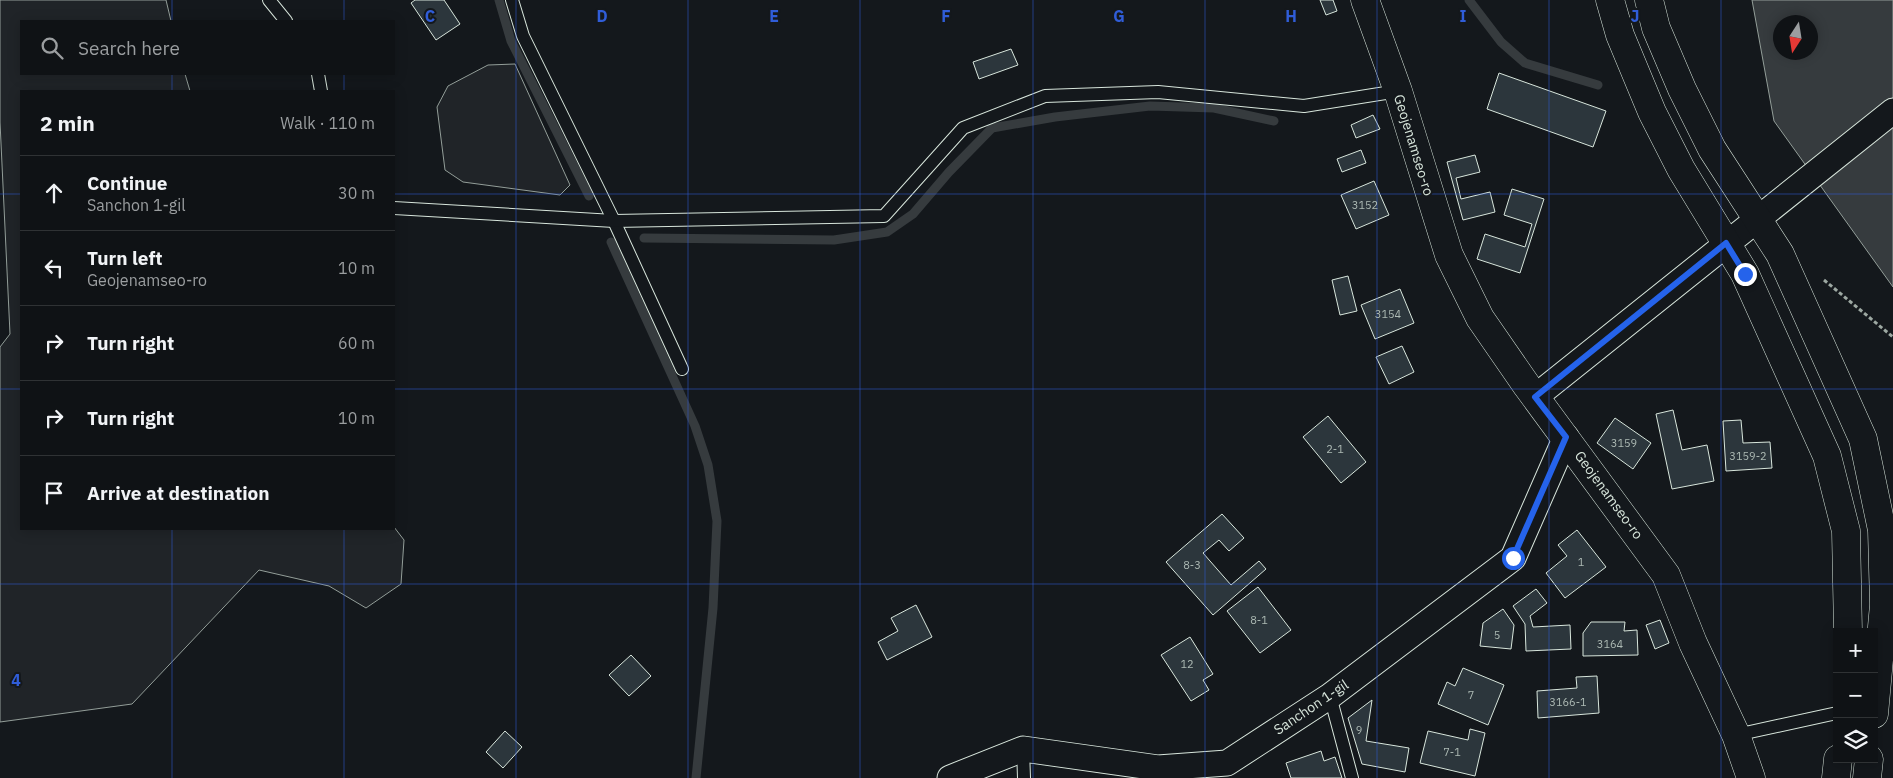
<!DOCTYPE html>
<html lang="en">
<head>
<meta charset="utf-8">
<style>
	body { margin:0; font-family:"IBM Plex Sans",sans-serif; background:#181b1e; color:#f1f3f6 }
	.controls { position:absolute; right:15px; bottom:15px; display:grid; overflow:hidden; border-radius:0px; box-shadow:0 2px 12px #0003 }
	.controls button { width:45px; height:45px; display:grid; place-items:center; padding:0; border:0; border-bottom:1px solid #2f3234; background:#0f1215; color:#f1f3f6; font:25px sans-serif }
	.compass { position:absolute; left:1773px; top:15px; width:45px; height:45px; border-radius:50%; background:#0f1215; box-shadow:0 2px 12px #0003; rotate:192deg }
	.stop { position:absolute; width:15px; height:15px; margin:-11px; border:4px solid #2563eb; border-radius:50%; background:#fff }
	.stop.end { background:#2563eb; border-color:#fff; box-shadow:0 1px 5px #0008 }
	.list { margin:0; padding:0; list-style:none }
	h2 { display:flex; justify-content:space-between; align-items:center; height:65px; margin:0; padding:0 20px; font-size:21px }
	h2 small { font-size:16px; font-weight:400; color:#9b9ea0 }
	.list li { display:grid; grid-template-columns:32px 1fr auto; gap:15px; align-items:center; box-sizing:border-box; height:75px; padding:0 20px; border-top:1px solid #2f3234 }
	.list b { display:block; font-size:19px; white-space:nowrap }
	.list p { margin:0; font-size:16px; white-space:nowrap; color:#9b9ea0 }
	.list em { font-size:16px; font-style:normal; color:#9b9ea0 }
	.icon { flex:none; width:28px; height:28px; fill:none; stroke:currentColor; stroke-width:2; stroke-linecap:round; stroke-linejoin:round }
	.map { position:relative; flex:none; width:1893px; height:778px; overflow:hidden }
	.search { position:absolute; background:#0f1215; box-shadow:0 2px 12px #0003; left:20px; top:20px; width:375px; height:55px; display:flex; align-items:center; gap:12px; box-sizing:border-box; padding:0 18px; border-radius:0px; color:#9b9ea0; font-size:19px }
	.panel { position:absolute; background:#0f1215; box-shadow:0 2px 12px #0003; left:20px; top:90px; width:375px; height:440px; border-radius:0px }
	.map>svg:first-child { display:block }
	.green { fill:#202428; stroke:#939e99 }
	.water { fill:#363b3e; stroke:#939e99; fill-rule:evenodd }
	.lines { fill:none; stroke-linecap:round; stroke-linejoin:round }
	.stream { stroke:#363b3e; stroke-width:9 }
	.building { fill:#2c363c; stroke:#d8e6dc }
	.lane-casing { stroke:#d8e6dc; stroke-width:14 }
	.street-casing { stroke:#d8e6dc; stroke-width:27 }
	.secondary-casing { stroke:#d8e6dc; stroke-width:29 }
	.primary-casing { stroke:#d8e6dc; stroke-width:29 }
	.path { stroke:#9da8a2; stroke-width:3; stroke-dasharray:4 2.5; stroke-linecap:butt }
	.lane { stroke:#14181c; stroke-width:12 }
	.street { stroke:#14181c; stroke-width:25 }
	.secondary { stroke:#14181c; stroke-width:28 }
	.primary { stroke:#14181c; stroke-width:28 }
	.route { stroke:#2563eb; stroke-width:6 }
	.grid { fill:none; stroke:#305dd8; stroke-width:1; stroke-opacity:0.55 }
	.labels { text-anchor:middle; stroke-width:4; stroke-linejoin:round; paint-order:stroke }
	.number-label { font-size:11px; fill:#adbab4 }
	.street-label { font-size:14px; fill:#d8e6dc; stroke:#14181c }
	.grid-label { font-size:16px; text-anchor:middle; font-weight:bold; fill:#305dd8; stroke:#14181c; stroke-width:4; stroke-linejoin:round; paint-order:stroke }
</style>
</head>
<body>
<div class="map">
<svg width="1893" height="778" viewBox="0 0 1893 778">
	<rect width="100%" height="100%" fill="#14181c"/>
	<!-- green -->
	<g class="green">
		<polygon points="0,0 166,0 171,21 21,21 21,74 185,74 190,91 21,91 21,529 394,527 404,540 401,584 366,608 329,586 259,570 132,704 0,722 0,347 10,334 0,122"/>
		<polygon points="515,64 570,185 560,195 463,182 445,170 437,107 448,86 488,65"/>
	</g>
	<!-- water -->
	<path class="water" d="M1752,0H1893V287L1774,121ZM1780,22H1810V52H1780Z"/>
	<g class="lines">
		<!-- stream -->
		<g class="stream">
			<polyline points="499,0 511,41 589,196"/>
			<polyline points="1469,0 1501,42 1525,63 1598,85"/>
			<polyline points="644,238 834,240 887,232 913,214 949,172 992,128 1055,117 1150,106 1214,108 1274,121"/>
			<polyline points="611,242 695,426 708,465 717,521 713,608 696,778"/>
		</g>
	</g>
	<!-- building -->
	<g class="building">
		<polygon points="415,0 444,0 460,24 436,40 411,3"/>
		<polygon points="1320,0 1333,0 1337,11 1326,15"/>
		<polygon points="1011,49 1018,65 979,79 973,62"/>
		<polygon points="1499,73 1606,111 1593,147 1487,109"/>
		<polygon points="1373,115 1380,129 1356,138 1351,125"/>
		<polygon points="1361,150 1366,163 1342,172 1337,159"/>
		<polygon points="1475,155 1480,172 1456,178 1461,199 1490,192 1495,212 1463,220 1447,162"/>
		<polygon points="1374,181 1389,215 1356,229 1341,195"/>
		<polygon points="1512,189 1544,199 1520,273 1477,259 1485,234 1525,247 1532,224 1504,215"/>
		<polygon points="1348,276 1357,311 1340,315 1332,280"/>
		<polygon points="1400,289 1414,323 1375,339 1361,305"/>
		<polygon points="1402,346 1414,372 1389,384 1376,357"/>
		<polygon points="1673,410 1682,450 1707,445 1714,481 1672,489 1656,414"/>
		<polygon points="1328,416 1366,462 1341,483 1303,437"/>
		<polygon points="1615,418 1651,443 1633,469 1597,443"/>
		<polygon points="1741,420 1743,443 1770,442 1772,468 1726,471 1723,421"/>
		<polygon points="1222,514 1244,538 1229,551 1219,540 1203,553 1231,585 1259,561 1266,569 1213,615 1166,562"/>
		<polygon points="1577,530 1606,567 1565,598 1546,573 1567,556 1558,545"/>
		<polygon points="1258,587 1291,630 1260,653 1227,611"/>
		<polygon points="1536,589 1547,603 1530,616 1533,627 1570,625 1571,649 1526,651 1525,624 1513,606"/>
		<polygon points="916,605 932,637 887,660 878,642 898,631 891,618"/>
		<polygon points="1503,609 1514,625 1511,649 1480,646 1483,623"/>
		<polygon points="1660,620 1669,643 1655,649 1646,625"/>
		<polygon points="1591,622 1625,622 1624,631 1637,630 1638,655 1583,656 1583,633"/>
		<polygon points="1190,637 1213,674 1203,680 1209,690 1191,701 1161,655"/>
		<polygon points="631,655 651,676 629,696 609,675"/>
		<polygon points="1463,668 1504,685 1488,725 1438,704 1447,682 1455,686"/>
		<polygon points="1597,676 1599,713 1538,718 1537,691 1577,688 1576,677"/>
		<polygon points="1372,700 1366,741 1409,748 1405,772 1362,764 1348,718"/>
		<polygon points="1470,729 1485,733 1475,776 1420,763 1428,731 1468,740"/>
		<polygon points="505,731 522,747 503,768 486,752"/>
		<polygon points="1321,751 1324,761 1335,757 1342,778 1291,778 1286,763"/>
	</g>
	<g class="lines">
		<!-- lane casing -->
		<g class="lane-casing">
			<g id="lane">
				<polyline points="269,0 286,21"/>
				<polyline points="512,0 523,36 614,221 682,369"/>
				<polyline points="318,74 321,91"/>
				<polyline points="394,208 614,221 884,216 963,128 1045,96 1158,92 1304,106 1398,91"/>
				<polyline points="1330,696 1352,778"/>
				<polyline points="1736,735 1837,713"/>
				<polyline points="1023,749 1024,778"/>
			</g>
		</g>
		<!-- street casing -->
		<g class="street-casing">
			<g id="street">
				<polyline points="1535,397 1893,111"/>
				<polyline points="950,778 1023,749 1158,768 1227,763 1330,696 1513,558 1566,437"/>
			</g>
		</g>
		<!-- secondary casing -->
		<g class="secondary-casing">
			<g id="secondary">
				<polyline points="1610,0 1620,35 1652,112 1681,169 1745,274 1827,456 1846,531 1848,632"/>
				<polyline points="1649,0 1656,28 1682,89 1712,149 1780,254 1863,439 1882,530 1884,605 1874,714"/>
				<polyline points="1836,778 1838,759"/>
				<polyline points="1867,778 1869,759"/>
			</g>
		</g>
		<!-- primary casing -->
		<g class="primary-casing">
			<polyline id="primary" points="1365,0 1398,91 1449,255 1480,318 1527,386 1666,575 1693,643 1736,735 1751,778"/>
		</g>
		<!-- path -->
		<polyline class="path" points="1824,280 1893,337"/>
		<!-- lane -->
		<use href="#lane" class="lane"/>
		<!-- street -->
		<use href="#street" class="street"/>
		<!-- secondary -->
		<use href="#secondary" class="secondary"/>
		<!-- primary -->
		<use href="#primary" class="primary"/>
	</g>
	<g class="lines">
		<!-- route -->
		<polyline class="route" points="1513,558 1566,437 1535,397 1726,243 1745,274"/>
	</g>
	<!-- grid -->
	<path class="grid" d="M172,0V21M344,0V21M516,0V778M688,0V778M860,0V778M1033,0V778M1205,0V778M1377,0V778M1549,0V778M1721,0V778M172,74V91M344,74V91M0,194H21M394,194H1893M0,389H21M394,389H1893M172,529V778M344,529V778M0,584H1893"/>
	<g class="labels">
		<!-- number labels -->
		<g class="number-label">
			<text x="1365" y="209">3152</text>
			<text x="1388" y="318">3154</text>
			<text x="1624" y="447">3159</text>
			<text x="1335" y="453">2-1</text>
			<text x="1748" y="460">3159-2</text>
			<text x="1581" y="566">1</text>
			<text x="1192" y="569">8-3</text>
			<text x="1259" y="624">8-1</text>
			<text x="1497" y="639">5</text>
			<text x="1610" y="648">3164</text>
			<text x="1187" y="668">12</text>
			<text x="1471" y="699">7</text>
			<text x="1568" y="706">3166-1</text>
			<text x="1359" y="734">9</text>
			<text x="1452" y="756">7-1</text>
		</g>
		<!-- street labels -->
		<g class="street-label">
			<text transform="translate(1414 145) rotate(73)" y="5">Geojenamseo-ro</text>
			<text transform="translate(1609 495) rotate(54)" y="5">Geojenamseo-ro</text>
			<text transform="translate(1311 707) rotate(-34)" y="5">Sanchon 1-gil</text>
		</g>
	</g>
	<g class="grid-label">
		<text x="430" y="22">C</text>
		<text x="602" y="22">D</text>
		<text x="774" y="22">E</text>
		<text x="946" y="22">F</text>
		<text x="1119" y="22">G</text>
		<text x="1291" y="22">H</text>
		<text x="1463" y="22">I</text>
		<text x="1635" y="22">J</text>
		<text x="16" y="686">4</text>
	</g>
</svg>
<div class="controls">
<button>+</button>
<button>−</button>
<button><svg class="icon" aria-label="layers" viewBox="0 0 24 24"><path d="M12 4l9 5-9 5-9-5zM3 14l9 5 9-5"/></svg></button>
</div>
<svg class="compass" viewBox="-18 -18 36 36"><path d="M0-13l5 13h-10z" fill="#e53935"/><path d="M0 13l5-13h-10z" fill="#9b9ea0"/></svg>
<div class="stop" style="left:1513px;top:558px"></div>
<div class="stop end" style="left:1745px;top:274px"></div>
<div class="search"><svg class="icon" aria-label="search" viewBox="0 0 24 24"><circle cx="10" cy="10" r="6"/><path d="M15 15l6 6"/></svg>Search here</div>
<section class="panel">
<h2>2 min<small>Walk · 110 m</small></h2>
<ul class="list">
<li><svg class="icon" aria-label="ahead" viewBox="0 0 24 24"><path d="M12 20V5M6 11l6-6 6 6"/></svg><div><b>Continue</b><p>Sanchon 1-gil</p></div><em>30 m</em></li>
<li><svg class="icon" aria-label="left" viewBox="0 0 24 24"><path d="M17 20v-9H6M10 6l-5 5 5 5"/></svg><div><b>Turn left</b><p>Geojenamseo-ro</p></div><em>10 m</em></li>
<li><svg class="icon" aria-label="right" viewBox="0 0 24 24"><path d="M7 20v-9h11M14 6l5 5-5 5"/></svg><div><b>Turn right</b></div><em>60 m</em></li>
<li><svg class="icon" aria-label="right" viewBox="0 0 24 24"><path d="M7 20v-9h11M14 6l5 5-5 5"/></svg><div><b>Turn right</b></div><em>10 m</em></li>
<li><svg class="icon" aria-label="arrive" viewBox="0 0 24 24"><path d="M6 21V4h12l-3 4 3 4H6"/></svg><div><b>Arrive at destination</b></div></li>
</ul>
</section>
</div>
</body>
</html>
